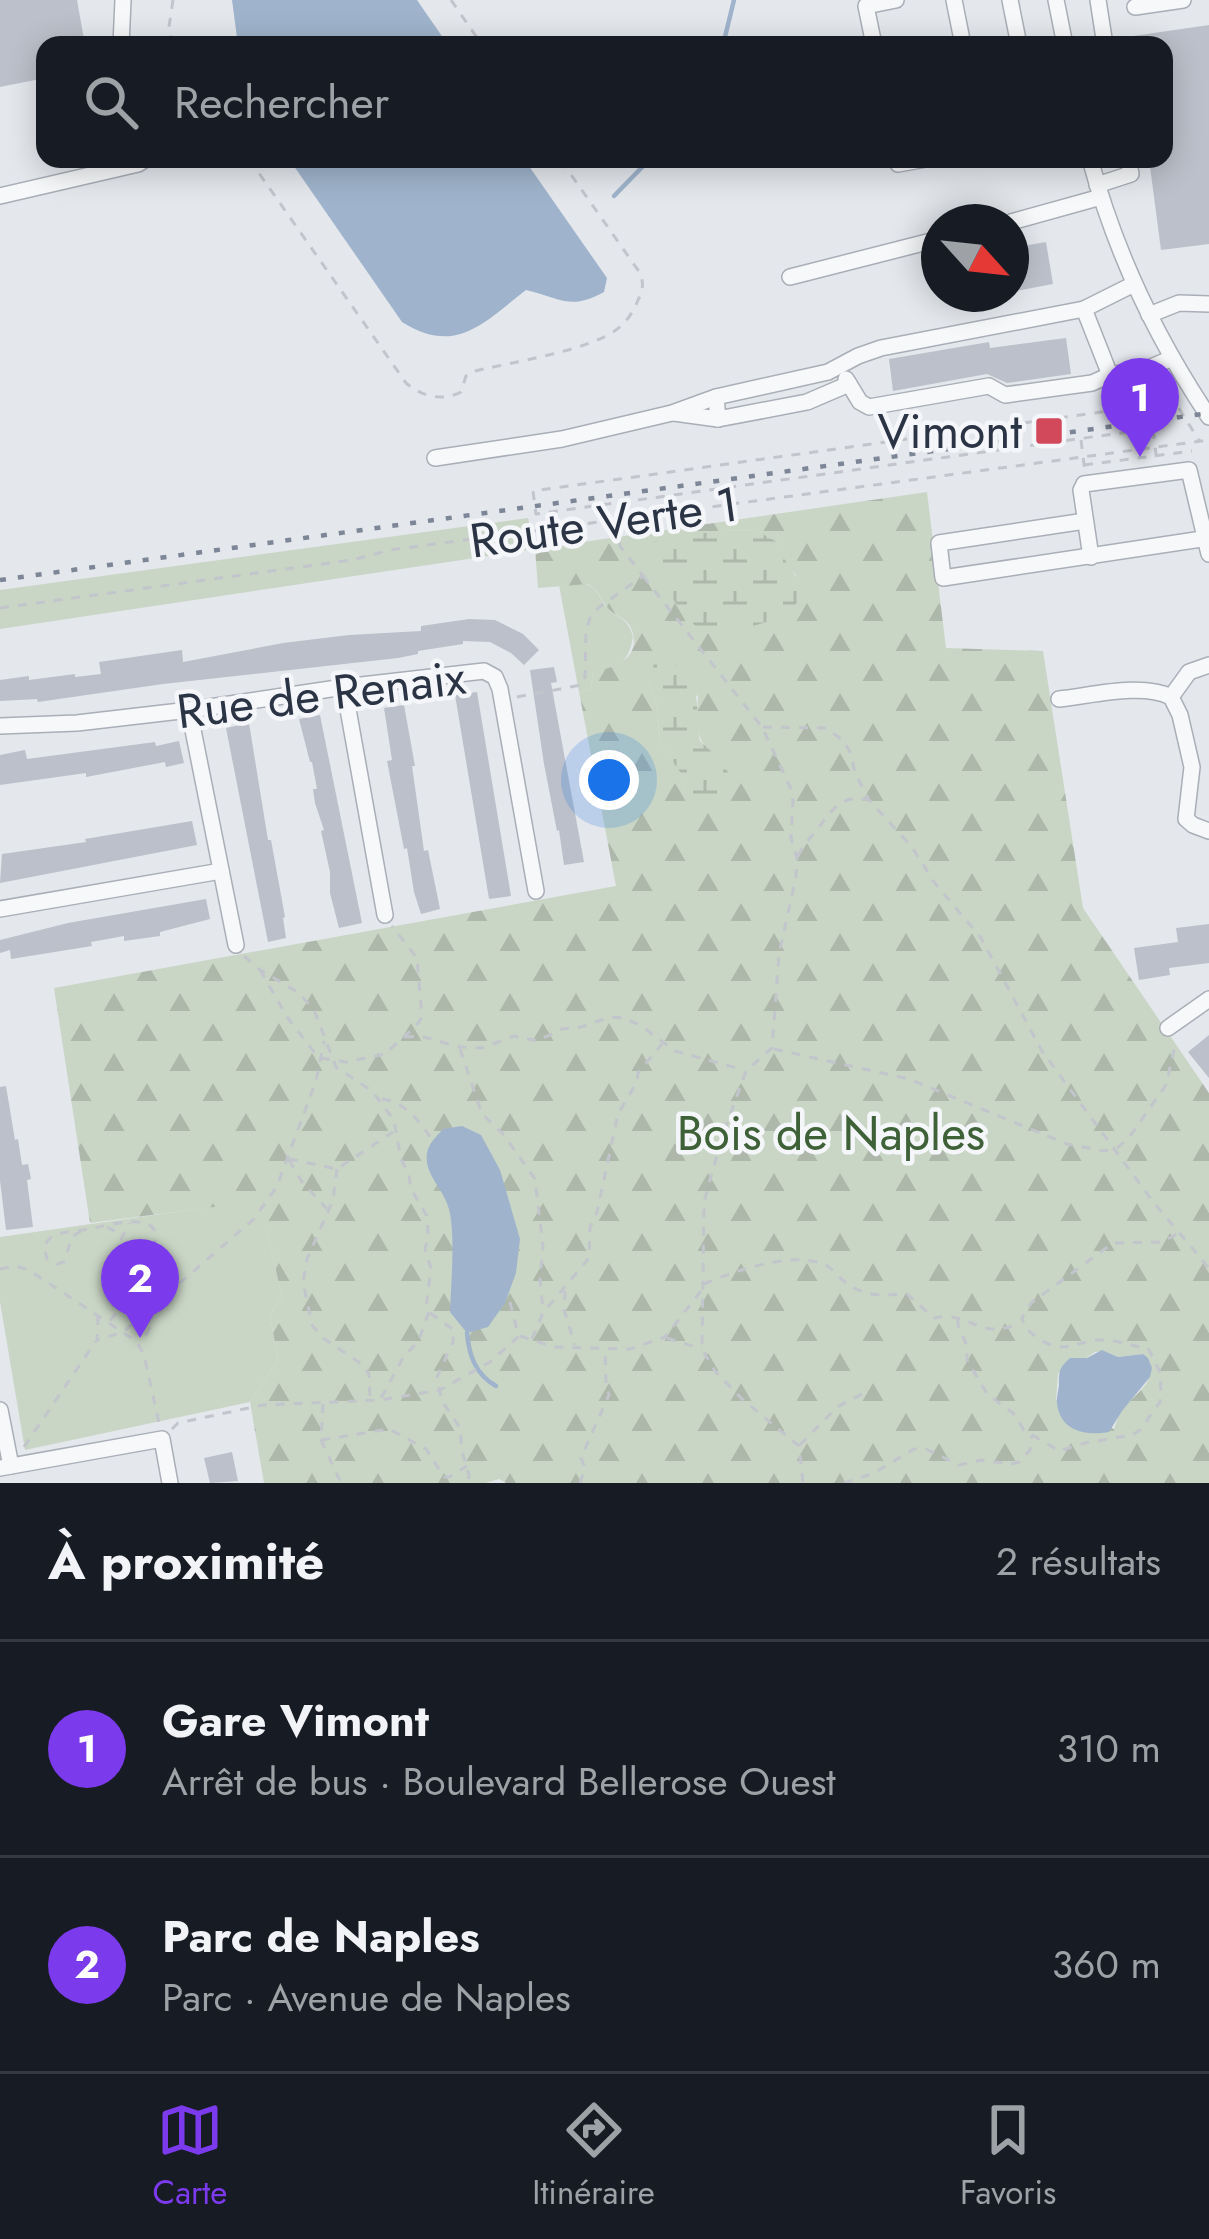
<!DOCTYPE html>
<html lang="fr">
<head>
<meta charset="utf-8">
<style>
	body { margin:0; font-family:Jost,sans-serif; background:#242831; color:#f1f3f6 }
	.compass { position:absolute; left:921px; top:204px; width:108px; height:108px; border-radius:50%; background:#171b24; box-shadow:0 6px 30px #0003; rotate:117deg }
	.you { position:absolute; left:609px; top:780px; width:42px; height:42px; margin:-30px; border:9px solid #fff; border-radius:50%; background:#1a73e8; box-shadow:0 0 0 18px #1a73e833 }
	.badge { display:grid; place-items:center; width:78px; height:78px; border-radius:50%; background:#7c3aed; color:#fff; font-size:39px; font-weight:700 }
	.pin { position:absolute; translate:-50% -99px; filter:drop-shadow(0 3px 6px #0008) }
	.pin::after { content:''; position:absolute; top:63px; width:42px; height:36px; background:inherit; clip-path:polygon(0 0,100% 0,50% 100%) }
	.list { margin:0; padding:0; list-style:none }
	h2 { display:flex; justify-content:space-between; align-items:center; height:156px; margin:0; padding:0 48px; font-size:51px }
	h2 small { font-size:39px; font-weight:400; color:#9ea1a6 }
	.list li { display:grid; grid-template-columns:78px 1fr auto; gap:36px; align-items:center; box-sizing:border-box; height:216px; padding:0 48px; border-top:3px solid #363941 }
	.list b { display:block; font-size:45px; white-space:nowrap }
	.list p { margin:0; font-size:39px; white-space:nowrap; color:#9ea1a6 }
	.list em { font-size:39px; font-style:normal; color:#9ea1a6 }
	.icon { flex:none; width:66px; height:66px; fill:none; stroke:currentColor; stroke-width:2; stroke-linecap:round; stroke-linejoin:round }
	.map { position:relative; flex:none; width:1209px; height:1483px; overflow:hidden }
	.search { position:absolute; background:#171b24; box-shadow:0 6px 30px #0003; left:36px; right:36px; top:36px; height:132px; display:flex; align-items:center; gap:30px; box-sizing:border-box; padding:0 42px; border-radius:24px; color:#9ea1a6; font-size:45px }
	.sheet { height:588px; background:#171b24 }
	nav { display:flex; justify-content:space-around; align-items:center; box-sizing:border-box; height:168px; border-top:3px solid #363941; background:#171b24; font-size:33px; color:#9ea1a6 }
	nav a { display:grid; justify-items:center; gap:6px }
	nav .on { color:#7c3aed }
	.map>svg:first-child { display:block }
	.green { fill:#c9d6c5 }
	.forest { fill:url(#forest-firs); fill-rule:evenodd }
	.wetland { fill:url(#wetland-marsh) }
	.water { fill:#9fb4cc }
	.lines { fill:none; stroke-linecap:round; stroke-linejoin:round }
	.stream { stroke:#9fb4cc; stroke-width:4.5 }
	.building { fill:#bbc0ca }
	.minor-casing { stroke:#a9aeb7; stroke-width:18 }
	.path { stroke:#c2c5cb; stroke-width:3; stroke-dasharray:9 9; stroke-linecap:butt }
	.minor { stroke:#f7f8fa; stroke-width:15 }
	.rail { stroke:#7d8696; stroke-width:4.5; stroke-dasharray:6 12; stroke-linecap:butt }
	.poi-dot { fill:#d1495b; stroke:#f4f6f9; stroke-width:4.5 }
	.labels { text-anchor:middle; stroke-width:9; stroke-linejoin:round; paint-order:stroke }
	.poi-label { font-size:48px; fill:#2b3445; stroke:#f4f6f9; text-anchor:end }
	.street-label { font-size:48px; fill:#2b3445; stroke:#f4f6f9 }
	.park-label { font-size:48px; fill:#3f6138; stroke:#f4f6f9 }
</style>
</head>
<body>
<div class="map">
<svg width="1209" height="1483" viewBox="0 0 1209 1483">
	<defs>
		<pattern id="forest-firs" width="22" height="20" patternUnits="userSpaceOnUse" patternTransform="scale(3)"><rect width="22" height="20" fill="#c9d6c5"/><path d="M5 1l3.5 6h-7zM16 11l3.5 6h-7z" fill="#adb8ab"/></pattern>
		<pattern id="wetland-marsh" width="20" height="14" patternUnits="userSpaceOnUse" patternTransform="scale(3)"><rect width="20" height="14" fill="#c9d6c5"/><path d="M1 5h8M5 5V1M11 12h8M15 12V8" fill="none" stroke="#adb8ab"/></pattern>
	</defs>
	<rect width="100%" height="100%" fill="#e4e7ec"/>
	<!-- green -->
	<g class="green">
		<polygon points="528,518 535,549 0,629 0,590"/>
		<path d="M583,582C603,592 599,602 613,613C625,621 629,622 633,637C629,662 618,670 593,671L591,690L579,692L559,585Z"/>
		<polygon points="260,1200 282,1297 270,1315 278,1360 250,1402 25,1450 0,1302 0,1237"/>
	</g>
	<!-- forest -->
	<path class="forest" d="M927,492L946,648L1043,651L1083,908L1209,1093V1483H506L499,1479L486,1483H264L250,1402L278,1360L270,1315L282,1297L260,1201L90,1223L54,988L616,886L579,692L591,690L593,670C618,670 644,654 630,626C624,616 613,616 607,607C599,596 601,594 588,584L538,588L535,549ZM723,530L756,531L779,543L782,561L798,577ZM649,680L698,696C697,716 693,736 709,750L685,791L680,771L660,743L657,705ZM1095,1352H1107L1118,1357L1143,1354C1164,1378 1136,1392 1122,1410C1118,1416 1116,1423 1114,1429L1056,1400L1058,1374L1070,1358H1086Z"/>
	<!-- wetland -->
	<g class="wetland">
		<path d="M723,530L757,531L779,543C784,566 795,570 802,589L794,609L780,618L743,629L710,633L697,628L658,582L646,553L652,542Z"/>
		<path d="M667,659C707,682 693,702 700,741C719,758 753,788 711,804L685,791L680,772L660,743L657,705L649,680L654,664Z"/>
	</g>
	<!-- water -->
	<g class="water">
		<polygon points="232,0 417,0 448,45 238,45"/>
		<path d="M289,159H524L607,278L604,292C570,311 561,298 526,290C483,323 456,356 402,322Z"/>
		<path d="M462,1126L481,1135L500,1170L520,1239L516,1273L505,1303L488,1327L467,1333L450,1312C451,1285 456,1229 448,1206C442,1187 424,1174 427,1153C429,1143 436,1137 443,1129Z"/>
		<path d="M1102,1350L1118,1357L1143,1354L1148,1358L1152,1368L1150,1377L1122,1411L1109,1432C1087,1436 1060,1432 1057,1403C1056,1399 1059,1388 1059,1384C1059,1371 1059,1368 1070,1358H1087Z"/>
	</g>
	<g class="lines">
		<!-- stream -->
		<g class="stream">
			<polyline points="723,45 734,0"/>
			<polyline points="614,196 650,159"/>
			<path d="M467,1333C469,1355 475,1374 496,1386"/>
		</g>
	</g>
	<!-- building -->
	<g class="building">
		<polygon points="0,0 77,0 85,45 45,45 45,78 0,87"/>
		<polygon points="1209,25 1209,244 1161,250 1149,159 1164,159 1164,45 1134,45 1133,36"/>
		<polygon points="1046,242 1053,284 1011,292 1011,248"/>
		<polygon points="1066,338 1071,374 1007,383 987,374 893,391 889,359 989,342 990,348"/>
		<polygon points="469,619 495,620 523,634 539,650 524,665 511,653 490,642 463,641 463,644 418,651 418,654 398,658 163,684 38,702 37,699 0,701 0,680 29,676 29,680 75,674 75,677 101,674 99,662 182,650 183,662 283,643 349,635 421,631 421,626"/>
		<polygon points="554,667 557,682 551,683 584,862 564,865 559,830 557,831 544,764 530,670"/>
		<polygon points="477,692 511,896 489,899 455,695"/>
		<polygon points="404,705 415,766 412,766 424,851 428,850 440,909 421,914 414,892 407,848 404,849 387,761 392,760 384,708"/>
		<polygon points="320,715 362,923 339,928 330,893 330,872 321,831 324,830 315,803 313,789 317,789 312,762 310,762 299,719"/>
		<polygon points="249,723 268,840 271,840 285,917 283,918 286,938 268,942 226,728"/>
		<polygon points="179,741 184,763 166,767 165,762 86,777 86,773 0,785 0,755 25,750 27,759 155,742 156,746"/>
		<polygon points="192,821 197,845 0,883 2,854 86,842 85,839"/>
		<polygon points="206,899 210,919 160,932 160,936 124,941 124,936 91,942 92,946 11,959 10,950 0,953 0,940 68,923"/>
		<polygon points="1209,924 1209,963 1169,968 1170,975 1139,980 1134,948 1178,942 1176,928"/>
		<polygon points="1209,1035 1209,1078 1188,1052"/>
		<polygon points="6,1086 15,1140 18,1139 22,1165 28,1164 31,1179 27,1180 33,1227 6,1230 0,1180 0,1087"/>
		<polygon points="232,1452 238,1481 210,1483 204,1458"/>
	</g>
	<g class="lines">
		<!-- minor casing -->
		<g class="minor-casing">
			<g id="minor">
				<polyline points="954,0 963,45"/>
				<polyline points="1010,0 1019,45"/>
				<polyline points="1056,0 1065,45"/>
				<polyline points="1098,0 1105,45"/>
				<polyline points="1135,7 1183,0"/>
				<polyline points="121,45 123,0"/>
				<polyline points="874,45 866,6 896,0"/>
				<polyline points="897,159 898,164 926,159"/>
				<path d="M1090,159C1115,251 1156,338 1209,417"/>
				<polyline points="1097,185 1131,174 1128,159"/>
				<polyline points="0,196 138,164 146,159"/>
				<polyline points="1011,222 1101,197"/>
				<polyline points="790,277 939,239"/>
				<polyline points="1134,284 1084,309 1110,375 1149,368 1172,358"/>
				<polyline points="1149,315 1179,303 1209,304"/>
				<polyline points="846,379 860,402 869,407 989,386 1005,395 1092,383 1110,375"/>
				<polyline points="849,384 807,402 718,419 716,397 828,372 858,356 881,348 1084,309"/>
				<polyline points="674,413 718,419"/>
				<polyline points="435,458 562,439 672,413 716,397"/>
				<polyline points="1085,521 939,543 943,578 1209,538"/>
				<polyline points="1091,557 1081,490 1084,484 1189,470 1209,554"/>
				<polyline points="344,687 385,915"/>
				<polyline points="1171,697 1189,672 1209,665"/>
				<path d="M1059,699C1090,696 1142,682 1171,697L1180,715L1192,767L1186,819L1193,825L1209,831"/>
				<polyline points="189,710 236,945"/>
				<polyline points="0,726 77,723 189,710 344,687 484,671 495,677 500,689 536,891"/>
				<polyline points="0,909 221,871"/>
				<polyline points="1168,1028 1209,999"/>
				<polyline points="0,1410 11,1466"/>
				<polyline points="0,1468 162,1439 170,1483"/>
			</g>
		</g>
		<!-- path -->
		<g class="path">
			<polyline points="173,0 169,27 173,45"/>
			<polyline points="451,0 482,45"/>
			<path d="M249,159L406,383C421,396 442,402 461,392L466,376L471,372C507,363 588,351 616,330C626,323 634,311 638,300C643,290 644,284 640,273L560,159"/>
			<polyline points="1164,427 536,514 533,491 1138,407 1136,396 1168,391 1200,442"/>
			<polyline points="1153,430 1157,462"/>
			<polyline points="1081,440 1085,472"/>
			<polyline points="1084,465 1192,451"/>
			<polyline points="643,576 762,727 791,789 793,801 791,838 797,858 796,877 779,954 772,1048 746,1071 722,1137 704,1202 702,1349 715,1371 742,1399 799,1446 803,1483"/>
			<polyline points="0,608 352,560 390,550 1209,440"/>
			<polyline points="517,697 581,685 585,677 586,630 590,618 598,608 643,576 620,546 614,521"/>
			<polyline points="763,727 826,728 844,741 851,754 855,773 869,800 912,847 934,882 981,938 1042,1051 1154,1203 1209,1268"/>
			<path d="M798,856C803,846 809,839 817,830C831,811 842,793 868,800"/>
			<polyline points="244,956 259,969 299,993 314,1010 336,1067 372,1091 394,1120 401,1159 409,1175 411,1189 427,1216 428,1236 425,1250 431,1268 426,1308 429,1312 418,1342 404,1356 380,1400"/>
			<polyline points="260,970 287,1017 318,1057"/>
			<polyline points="405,1037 420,1036 460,1047 482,1048 514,1036 537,1041 562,1029 581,1027 610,1017 623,1018 640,1025 675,1051 744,1070"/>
			<polyline points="460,1049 482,1114 503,1134 535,1179 543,1246 540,1280 543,1310"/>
			<polyline points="774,1049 909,1079 1067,1144 1104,1151 1117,1148 1128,1139 1166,1085 1176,1041"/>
			<polyline points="321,1058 346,1062 385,1054 416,1026 422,1017 417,958 392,926"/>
			<path d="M382,1099C405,1102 418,1120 431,1138"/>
			<polyline points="289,1159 337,1169 393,1132"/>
			<polyline points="289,1160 302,1182 327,1209"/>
			<polyline points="337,1169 333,1200 307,1259 303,1282 312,1325 323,1338 363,1365 369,1374 370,1397"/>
			<polyline points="107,1227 116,1232 121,1239 130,1223"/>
			<path d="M81,1231L72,1237L64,1262L57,1264L47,1259L44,1246C46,1243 48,1240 50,1238C60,1231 78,1231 89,1229C110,1225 171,1207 152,1250L131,1254L129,1259L131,1264L138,1265L152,1250"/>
			<polyline points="0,1269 16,1266 29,1270 137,1342 144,1355 159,1423"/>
			<path d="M704,1284C735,1271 791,1251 823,1264C832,1267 837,1276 845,1282C866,1298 883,1295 907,1294L934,1318C970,1310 979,1342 1020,1323"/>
			<polyline points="565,1291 564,1310 575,1345"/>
			<polyline points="510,1302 518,1334"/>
			<polyline points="430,1313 454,1330 453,1342 437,1377 442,1401 460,1428 462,1451 469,1475 468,1483"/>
			<polyline points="98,1316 97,1340 123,1332 254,1219 277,1186 316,1081 324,1041"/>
			<path d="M958,1319V1325L967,1346V1360L987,1394L1013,1413L1024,1430L1059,1451L1085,1443L1132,1435L1140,1430L1160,1402L1161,1396L1160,1372L1148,1348C1133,1347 1116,1339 1099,1340C1076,1342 1063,1354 1041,1340C1031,1333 1025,1330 1022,1318L1031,1303L1113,1243L1162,1242L1177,1234"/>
			<path d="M110,1321C122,1304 132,1290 151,1308C153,1323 151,1333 139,1341"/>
			<polyline points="520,1336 554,1347 630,1349 665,1337 701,1291"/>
			<polyline points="667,1338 702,1349"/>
			<polyline points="532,1339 543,1313 589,1258 590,1227 597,1212 618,1114 637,1082 638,1073 662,1044"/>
			<polyline points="323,1404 321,1440 341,1483"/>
			<polyline points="172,1429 178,1423 263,1405 380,1400 440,1390 490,1362 519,1336"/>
			<polyline points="321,1440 389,1429 426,1449 444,1477 449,1477 467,1466"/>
			<polyline points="800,1445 837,1407 868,1391"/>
			<polyline points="24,1447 96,1341"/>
			<polyline points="580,1483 585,1468 581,1458 609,1395 606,1385 605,1350"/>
			<polyline points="844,1483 874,1473 914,1449 926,1449 959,1465 981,1460 1011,1464 1019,1462 1030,1450 1032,1435"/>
		</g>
		<!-- minor -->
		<use href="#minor" class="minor"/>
		<!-- rail -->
		<polyline class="rail" points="0,580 1209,413"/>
	</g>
	<!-- markers -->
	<rect class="poi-dot" x="1034" y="416" width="30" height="30" rx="6"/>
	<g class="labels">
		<!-- poi labels -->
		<g class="poi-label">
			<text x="1022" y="448">Vimont</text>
		</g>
		<!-- street labels -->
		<g class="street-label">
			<text transform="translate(604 522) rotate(-8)" y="17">Route Verte 1</text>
			<text transform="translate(321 694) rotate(-7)" y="17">Rue de Renaix</text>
		</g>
		<!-- park labels -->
		<g class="park-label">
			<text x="831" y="1150">Bois de Naples</text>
		</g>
	</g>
</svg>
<svg class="compass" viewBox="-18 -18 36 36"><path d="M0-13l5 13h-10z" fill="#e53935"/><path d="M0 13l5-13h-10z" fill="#9ea1a6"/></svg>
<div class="you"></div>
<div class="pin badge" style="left:1140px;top:457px">1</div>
<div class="pin badge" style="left:140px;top:1338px">2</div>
<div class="search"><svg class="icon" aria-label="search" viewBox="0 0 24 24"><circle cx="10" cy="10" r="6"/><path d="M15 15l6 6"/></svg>Rechercher</div>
</div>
<section class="sheet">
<h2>À proximité<small>2 résultats</small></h2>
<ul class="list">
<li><span class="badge">1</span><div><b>Gare Vimont</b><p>Arrêt de bus · Boulevard Bellerose Ouest</p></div><em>310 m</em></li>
<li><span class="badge">2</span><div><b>Parc de Naples</b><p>Parc · Avenue de Naples</p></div><em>360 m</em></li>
</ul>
</section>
<nav>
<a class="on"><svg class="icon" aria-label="map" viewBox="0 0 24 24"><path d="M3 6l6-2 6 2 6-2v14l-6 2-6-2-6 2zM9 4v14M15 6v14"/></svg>Carte</a>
<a><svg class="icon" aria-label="directions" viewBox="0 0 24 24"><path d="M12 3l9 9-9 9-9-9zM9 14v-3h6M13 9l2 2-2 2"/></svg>Itinéraire</a>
<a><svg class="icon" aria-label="saved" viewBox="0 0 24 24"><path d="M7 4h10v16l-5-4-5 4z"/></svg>Favoris</a>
</nav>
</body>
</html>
